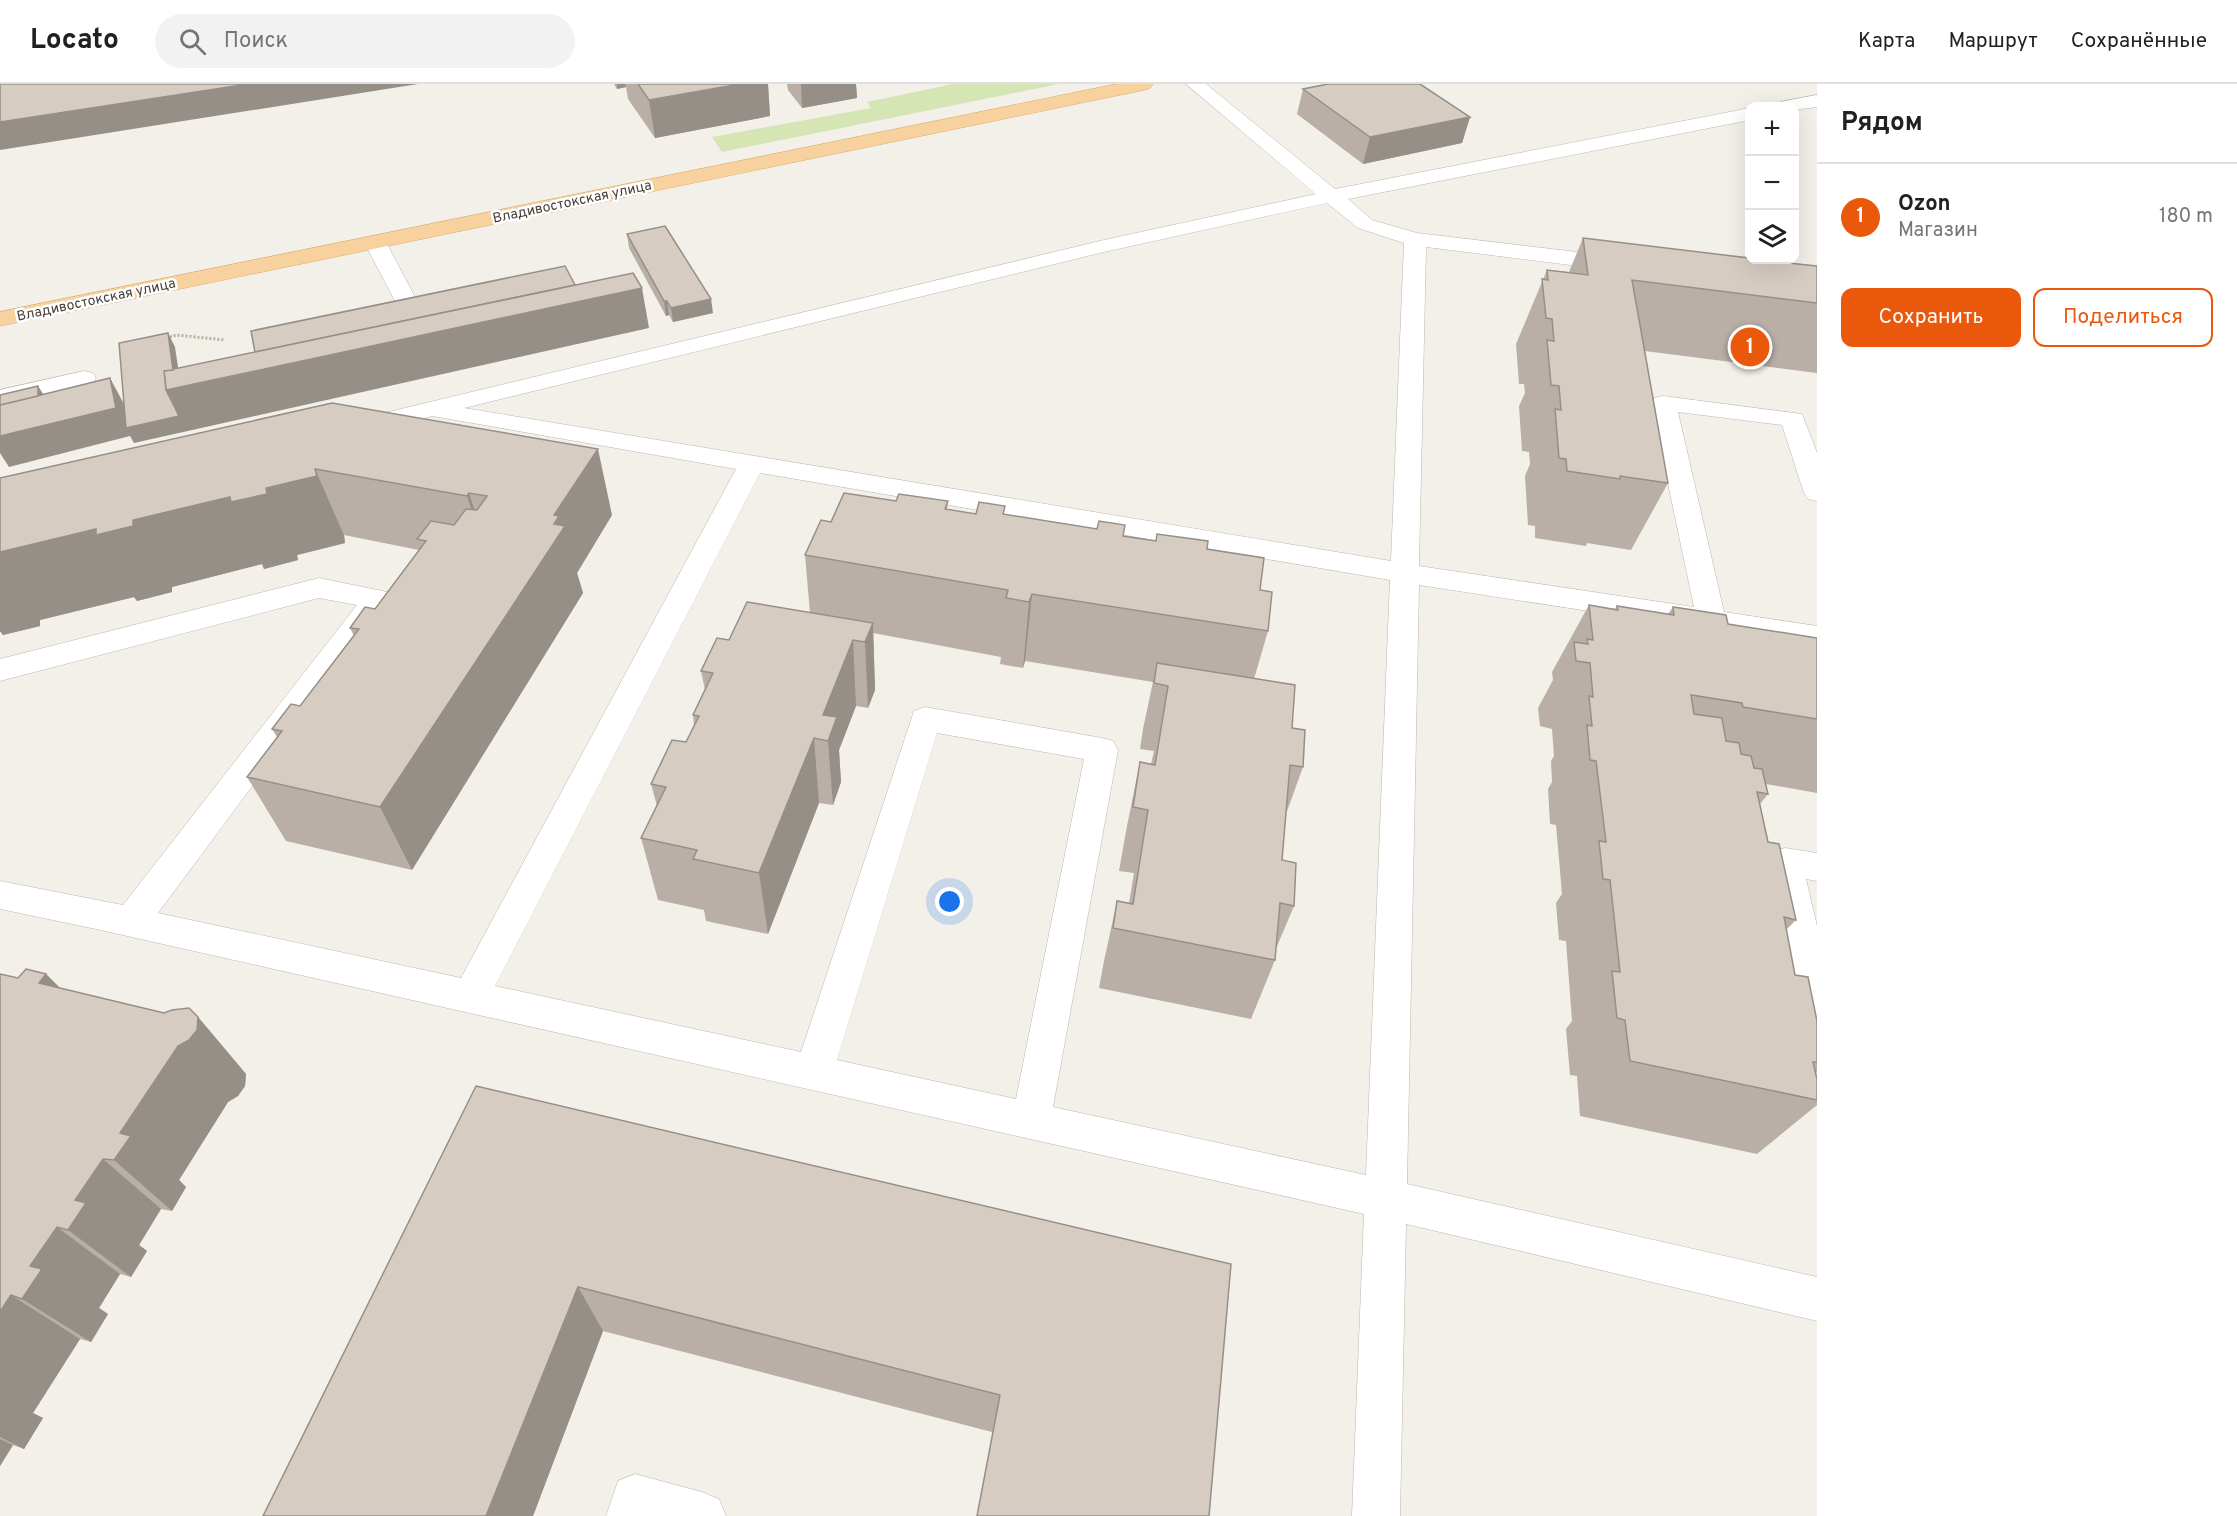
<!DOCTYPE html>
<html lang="ru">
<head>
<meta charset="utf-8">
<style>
	body { margin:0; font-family:Overpass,sans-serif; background:#f2f2f2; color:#202124 }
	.controls { position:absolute; right:18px; top:18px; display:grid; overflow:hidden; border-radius:12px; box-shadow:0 6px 24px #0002 }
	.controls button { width:54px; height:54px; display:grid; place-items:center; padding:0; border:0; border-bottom:2px solid #e0e0e0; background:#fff; color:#202124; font:30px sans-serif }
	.you { position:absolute; left:950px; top:818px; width:21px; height:21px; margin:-15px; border:4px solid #fff; border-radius:50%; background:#1a73e8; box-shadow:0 0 0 9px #1a73e833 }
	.badge { display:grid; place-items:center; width:39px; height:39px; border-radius:50%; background:#ea580c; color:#fff; font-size:20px; font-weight:700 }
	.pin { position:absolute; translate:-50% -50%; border:3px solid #fff; box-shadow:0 2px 6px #0006 }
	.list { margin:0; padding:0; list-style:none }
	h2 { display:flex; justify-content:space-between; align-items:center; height:78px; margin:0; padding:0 24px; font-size:26px }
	h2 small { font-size:20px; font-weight:400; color:#757577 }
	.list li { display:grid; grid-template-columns:39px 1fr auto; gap:18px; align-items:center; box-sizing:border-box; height:108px; padding:0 24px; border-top:2px solid #e0e0e0 }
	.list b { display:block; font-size:22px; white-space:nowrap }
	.list p { margin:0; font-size:20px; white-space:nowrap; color:#757577 }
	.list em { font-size:20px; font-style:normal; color:#757577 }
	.actions { display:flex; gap:12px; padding:18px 24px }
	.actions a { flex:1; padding:14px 0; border:2px solid #ea580c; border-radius:12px; text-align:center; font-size:21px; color:#ea580c }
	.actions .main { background:#ea580c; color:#fff }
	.icon { flex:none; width:33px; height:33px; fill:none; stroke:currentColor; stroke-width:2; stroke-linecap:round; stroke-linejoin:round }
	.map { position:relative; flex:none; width:1817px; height:1432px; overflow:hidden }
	header { display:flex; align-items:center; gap:36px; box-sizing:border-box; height:84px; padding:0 30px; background:#fff; border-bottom:2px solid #e0e0e0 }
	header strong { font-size:28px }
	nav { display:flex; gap:33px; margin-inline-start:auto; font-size:21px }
	.search { width:420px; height:54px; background:#f2f2f2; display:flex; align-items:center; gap:15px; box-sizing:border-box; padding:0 21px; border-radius:33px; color:#757577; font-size:22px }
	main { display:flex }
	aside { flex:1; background:#fff }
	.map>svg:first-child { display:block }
	.green { fill:#d5e5b4 }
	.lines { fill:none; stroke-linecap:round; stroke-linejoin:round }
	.minor-casing { stroke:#beb5ac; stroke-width:1 }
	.major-casing { stroke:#dcad6e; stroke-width:1 }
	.path { stroke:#bfaf9e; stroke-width:3; stroke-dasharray:2 2; stroke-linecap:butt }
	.minor { fill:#fff; fill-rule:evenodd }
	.major { fill:#f7d29e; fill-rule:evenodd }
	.wall { fill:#b9afa7 }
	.shaded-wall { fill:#968f88 }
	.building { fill:#d7ccc2; stroke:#968f88; stroke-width:1.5 }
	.labels { text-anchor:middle; stroke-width:5; stroke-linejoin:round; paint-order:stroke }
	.far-street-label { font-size:14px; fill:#463f38; stroke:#fff }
</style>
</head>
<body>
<header>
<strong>Locato</strong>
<div class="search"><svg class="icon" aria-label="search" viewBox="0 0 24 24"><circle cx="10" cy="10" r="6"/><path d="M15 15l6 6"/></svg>Поиск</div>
<nav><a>Карта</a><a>Маршрут</a><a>Сохранённые</a></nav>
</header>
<main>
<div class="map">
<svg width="1817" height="1432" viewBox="0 0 1817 1432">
	<rect width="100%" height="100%" fill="#f3efe9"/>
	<!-- green -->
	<polygon class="green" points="953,0 1059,0 722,68 712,53 871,24 867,18"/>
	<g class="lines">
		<!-- minor casing -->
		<g class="minor-casing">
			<g id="minor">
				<path d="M1186,0H1206L1335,105L1750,24V36L1348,115L1372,136L1417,149L1619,173L1627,175L1630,180L1627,185L1619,187L1426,163L1419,482L1694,523L1651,319L1654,314L1663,312L1802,330L1817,369V417L1808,415L1804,409L1782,341L1678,328L1724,528L1817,542V562L1419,501L1407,1100L1817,1193V1237L1406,1140L1400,1432H1352L1364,1130L96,845L0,825V797L123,821L357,521L319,514L0,597V575L319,494L387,508L391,515L158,829L461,894L736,385L432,332L360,350L351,347L347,342L351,337L1104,156L1316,110ZM1327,119L1358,144L1404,159L1391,477L464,324L1104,168ZM760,389L1390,496L1366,1091L1053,1023L1118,666L1113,657L1102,654L925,623L914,627L801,968L495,902ZM937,649L1084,675L1016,1015L837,976Z"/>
				<polygon points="1817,11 1817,23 1794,26 1794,22 1778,22 1780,18"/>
				<polygon points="375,152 383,153 386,158 417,217 414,222 406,224 398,222 395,217 364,158 367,153"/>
				<polygon points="84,287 93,289 96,294 93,299 0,320 0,306"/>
				<polygon points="1785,764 1817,769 1817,797 1806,795 1817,842 1817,937 1804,933 1798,921 1768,778 1773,768"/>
				<polygon points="635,1390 702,1408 719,1415 726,1432 606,1432 618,1397"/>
			</g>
		</g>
		<!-- major casing -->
		<g class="major-casing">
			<polygon id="major" points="1117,0 1153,0 1150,4 1144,6 0,242 0,228"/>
		</g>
		<!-- path -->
		<polyline class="path" points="166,254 176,251 225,256"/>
		<!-- minor -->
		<use href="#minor" class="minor"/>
		<!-- major -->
		<use href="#major" class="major"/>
	</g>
	<!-- wall -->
	<g class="wall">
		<polygon points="614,0 768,0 770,32 655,54 628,15 626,3 617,5"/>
		<polygon points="787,0 856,0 857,14 802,24 788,6"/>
		<polygon points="1303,5 1470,33 1462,59 1363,80 1297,30"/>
		<polygon points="627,150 713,229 673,238 669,231 666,232 629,164"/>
		<polygon points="1583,154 1817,182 1817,289 1645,267 1668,399 1631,466 1587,459 1586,462 1535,454 1535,442 1528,441 1525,392 1530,380 1529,368 1522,367 1519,322 1525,309 1524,300 1519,300 1516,260 1547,186 1569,188"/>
		<polygon points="332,319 612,431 577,489 583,509 412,786 286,757 247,693 277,653 272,645 300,622 354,552 350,544 375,525 419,466 344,451 345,459 297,471 298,476 264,485 262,480 172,503 172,508 137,517 134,513 40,536 40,542 3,551 0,547 0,394"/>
		<polygon points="896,417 948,417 947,425 976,430 1005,430 1123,452 1207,465 1260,506 1268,547 1254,595 1292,644 1303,683 1286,730 1282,776 1294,822 1275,867 1275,876 1251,935 1099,904 1104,877 1117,817 1129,819 1134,789 1119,787 1127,742 1140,678 1151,680 1154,667 1140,665 1143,645 1153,598 1025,577 1023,584 1000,580 1001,573 873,549 875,606 868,624 856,622 839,666 841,698 833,721 819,719 768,850 706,837 704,826 658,816 641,754 657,722 651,700 686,658 694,641 693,631 705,606 701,587 729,556 810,529 805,471 831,438"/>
		<polygon points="1589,521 1615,525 1617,522 1668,530 1673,523 1728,540 1817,554 1817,709 1766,700 1768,710 1760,720 1768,758 1796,836 1786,846 1795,891 1817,937 1817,988 1816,989 1817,1021 1757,1070 1580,1032 1577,992 1570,991 1566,945 1572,937 1566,857 1559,856 1556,819 1562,810 1556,741 1550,740 1548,705 1552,698 1551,677 1554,672 1552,645 1540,642 1538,624 1553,596 1552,588"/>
		<polygon points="0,890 18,894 46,890 60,904 164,929 198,933 246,990 245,1002 238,1012 228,1018 179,1096 186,1103 172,1127 161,1125 139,1161 147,1167 131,1193 120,1190 99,1224 108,1230 91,1258 80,1255 33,1329 43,1334 24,1365 13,1361 0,1382"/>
		<polygon points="476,1002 1231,1180 992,1348 603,1247 533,1432"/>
	</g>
	<!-- shaded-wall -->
	<g class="shaded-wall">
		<polygon points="248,0 418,0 0,66 0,38"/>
		<polygon points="617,0 625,0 626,3 617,5"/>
		<polygon points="740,0 768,0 770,32 655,54 649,16"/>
		<polygon points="801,0 856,0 857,14 802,24"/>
		<polygon points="1470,33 1462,59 1363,80 1370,53"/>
		<polygon points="642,204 649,244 134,359 130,352 9,383 0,369 0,316 38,302 47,316 110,294 125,322 166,306 168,249 175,263 181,303"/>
		<polygon points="711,215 713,229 673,238 671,224"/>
		<polygon points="664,217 667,217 669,231 666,232"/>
		<polygon points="598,365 612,431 577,489 583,509 412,786 380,723 554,431"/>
		<polygon points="315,385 344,451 345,459 297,471 298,476 264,485 262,480 172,503 172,508 137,517 134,513 40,536 40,542 3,551 0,547 0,468 266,404"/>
		<polygon points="469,409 491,476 489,479 467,412"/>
		<polygon points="1032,510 1025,577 1023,584 1029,518"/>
		<polygon points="873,539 875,606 868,624 865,558"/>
		<polygon points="853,556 856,622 839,666 841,698 833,721 828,657 823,631"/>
		<polygon points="814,654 819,719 768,850 759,789"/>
		<polygon points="46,890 103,948 39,899"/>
		<polygon points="198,933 246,990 245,1002 238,1012 228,1018 179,1096 186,1103 172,1127 114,1076 120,1049"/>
		<polygon points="103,1075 161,1125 139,1161 147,1167 131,1193 68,1146 75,1116"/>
		<polygon points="57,1143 120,1190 99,1224 108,1230 91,1258 22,1215 30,1182"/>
		<polygon points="578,1203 603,1247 533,1432 486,1432"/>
		<polygon points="11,1211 80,1255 33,1329 43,1334 24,1365 0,1353 0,1228"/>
		<polygon points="0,1355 13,1361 0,1382"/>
	</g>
	<!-- building -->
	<g class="building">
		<polygon points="0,0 248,0 0,38"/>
		<polygon points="638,0 740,0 649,16"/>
		<polygon points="1328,0 1420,0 1470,33 1370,53 1303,5"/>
		<polygon points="665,142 711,215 671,224 667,217 664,217 627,150"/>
		<polygon points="1583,154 1749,174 1749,176 1760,176 1817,182 1817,219 1632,196 1668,399 1620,392 1620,395 1567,387 1566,375 1559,374 1555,325 1561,326 1559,302 1551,301 1547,256 1554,257 1552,235 1546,234 1542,195 1548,196 1547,186 1588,191"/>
		<polygon points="565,182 575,201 255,268 251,247"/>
		<polygon points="633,189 642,204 166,306 164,287"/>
		<polygon points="168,249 173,286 164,287 166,306 179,332 126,344 119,259"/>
		<polygon points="110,294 116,324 0,352 0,321"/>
		<polygon points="38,302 38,312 0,321 0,311"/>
		<polygon points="332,319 598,365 554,431 559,432 554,440 565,442 380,723 247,693 282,647 272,645 291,620 300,622 359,545 350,544 365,523 375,525 426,457 417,455 431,437 454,441 466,425 477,426 487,412 469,409 467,412 315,385 317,392 266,404 267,410 231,418 230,413 133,436 133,442 96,451 96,445 0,468 0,394"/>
		<polygon points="844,409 896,417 899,410 948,417 945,425 976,430 979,418 1005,422 1003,430 1097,445 1099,437 1125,441 1123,452 1156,457 1157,450 1208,457 1207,465 1264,474 1260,506 1272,508 1268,547 1032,510 1029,518 1006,514 1008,506 805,471 821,436 831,438"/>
		<polygon points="747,518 873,539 865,558 853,556 823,631 837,633 828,657 814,654 759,789 693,775 697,766 641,754 666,703 651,700 672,656 686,658 699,632 693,631 713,589 701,587 717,554 729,556"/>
		<polygon points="1589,521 1618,526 1617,522 1674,531 1673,523 1726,531 1728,540 1817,554 1817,635 1743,623 1742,619 1691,611 1694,630 1722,634 1726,657 1739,659 1741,670 1751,672 1754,684 1762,685 1768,710 1757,708 1768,758 1779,760 1796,836 1784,833 1795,891 1808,893 1817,937 1817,978 1813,978 1817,995 1817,1016 1630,977 1625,936 1617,934 1612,887 1620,888 1610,796 1603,795 1599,757 1606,758 1596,677 1590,676 1587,641 1592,642 1589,612 1593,613 1590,579 1576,577 1574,558 1588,560 1587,555 1593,556"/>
		<polygon points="1157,579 1295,601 1292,644 1305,646 1303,683 1290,681 1282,776 1296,779 1294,822 1280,819 1275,876 1113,844 1117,817 1133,820 1148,726 1133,723 1140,678 1155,681 1168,602 1154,599"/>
		<polygon points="26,885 46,890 39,899 164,929 172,926 189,924 198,933 197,946 189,956 178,962 120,1049 131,1052 114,1076 103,1075 75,1116 86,1119 68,1146 57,1143 30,1182 42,1185 22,1215 11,1211 0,1228 0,890 18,894"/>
		<polygon points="476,1002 1231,1180 1209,1432 977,1432 1000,1311 578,1203 486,1432 263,1432"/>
	</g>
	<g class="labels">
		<!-- far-street labels -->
		<g class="far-street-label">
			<text transform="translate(572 117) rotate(-12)" y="5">Владивостокская улица</text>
			<text transform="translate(96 215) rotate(-12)" y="5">Владивостокская улица</text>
		</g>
	</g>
</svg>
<div class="controls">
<button>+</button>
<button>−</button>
<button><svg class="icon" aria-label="layers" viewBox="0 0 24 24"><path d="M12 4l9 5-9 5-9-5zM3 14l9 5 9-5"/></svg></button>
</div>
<div class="you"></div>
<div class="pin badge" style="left:1750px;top:263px">1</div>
</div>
<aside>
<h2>Рядом<small></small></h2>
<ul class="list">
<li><span class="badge">1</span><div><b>Ozon</b><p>Магазин</p></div><em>180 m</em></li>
</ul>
<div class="actions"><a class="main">Сохранить</a><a>Поделиться</a></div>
</aside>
</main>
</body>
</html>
